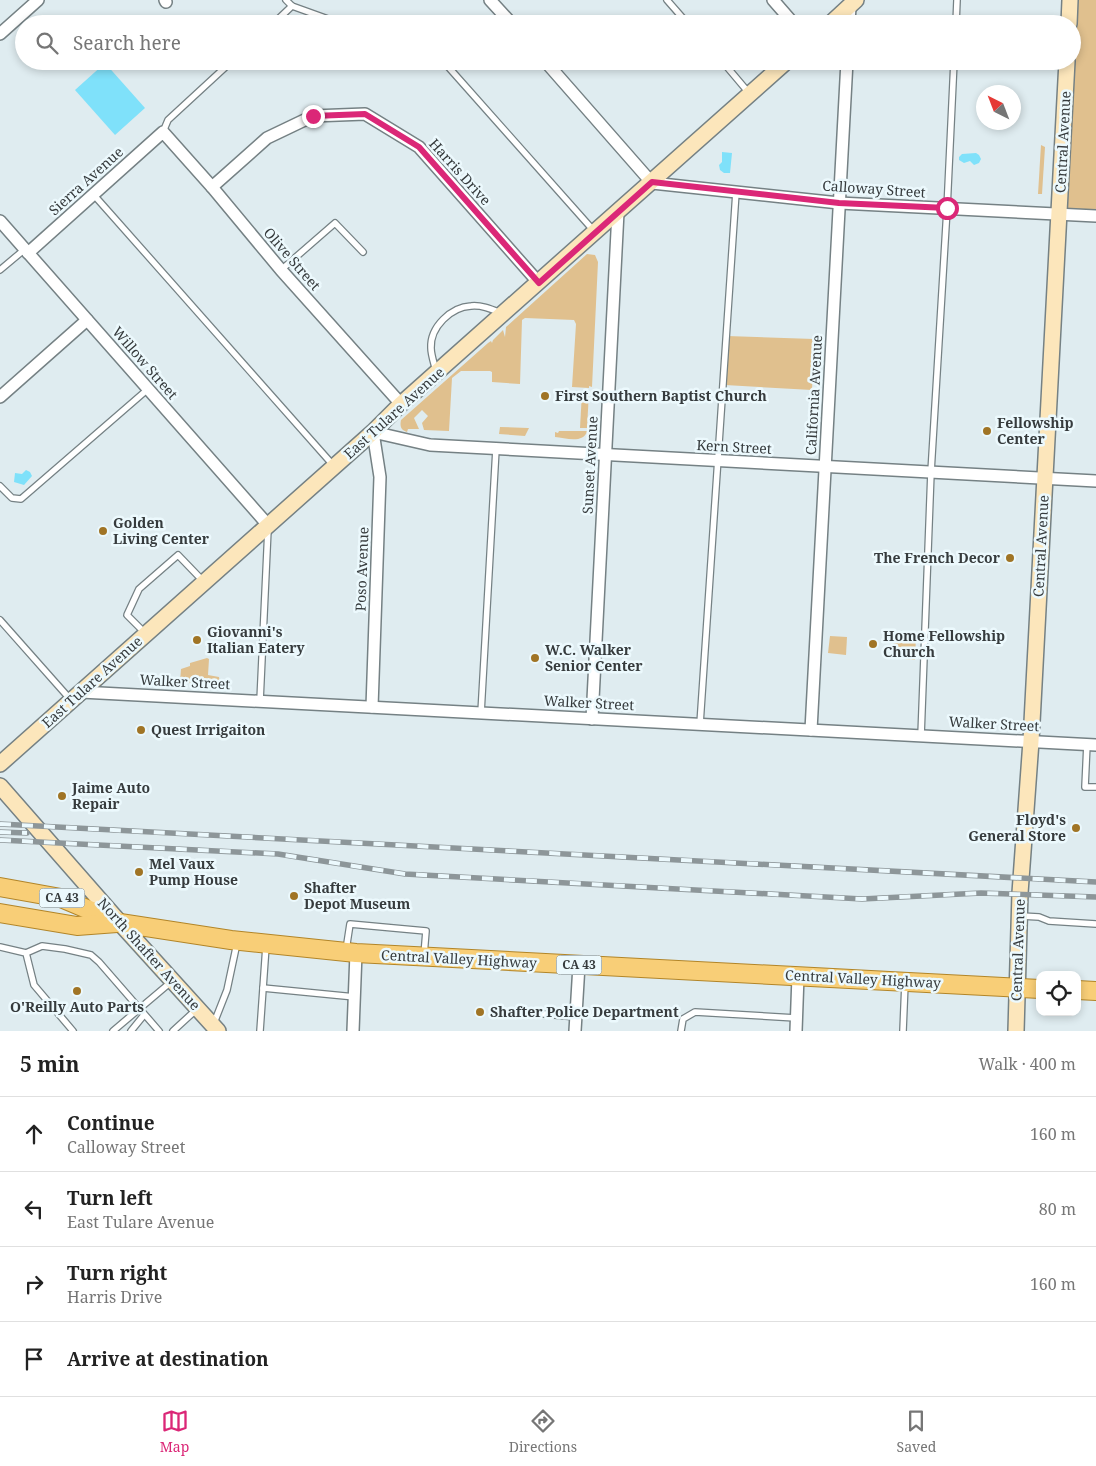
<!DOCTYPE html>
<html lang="en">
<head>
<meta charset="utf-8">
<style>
	body { margin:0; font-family:"Noto Serif",serif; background:#f6f6f6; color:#222 }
	.controls { position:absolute; right:15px; bottom:15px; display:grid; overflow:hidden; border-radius:10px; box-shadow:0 2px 8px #0003 }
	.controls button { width:45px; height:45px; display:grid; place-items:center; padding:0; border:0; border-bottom:1px solid #e0e0e0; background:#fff; color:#222; font:25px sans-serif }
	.compass { position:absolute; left:976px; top:85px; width:45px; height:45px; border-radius:50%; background:#fff; box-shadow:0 2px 8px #0003; rotate:318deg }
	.stop { position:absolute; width:15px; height:15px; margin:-11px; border:4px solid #db2777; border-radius:50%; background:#fff }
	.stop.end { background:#db2777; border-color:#fff; box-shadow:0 1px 5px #0008 }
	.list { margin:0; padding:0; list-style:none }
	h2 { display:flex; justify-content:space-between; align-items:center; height:65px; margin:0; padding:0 20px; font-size:21px }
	h2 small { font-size:16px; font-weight:400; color:#767676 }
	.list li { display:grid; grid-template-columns:32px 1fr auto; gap:15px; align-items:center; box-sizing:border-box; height:75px; padding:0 20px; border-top:1px solid #e0e0e0 }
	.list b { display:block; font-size:19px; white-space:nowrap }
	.list p { margin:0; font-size:16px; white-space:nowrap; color:#767676 }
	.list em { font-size:16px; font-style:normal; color:#767676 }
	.icon { flex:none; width:28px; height:28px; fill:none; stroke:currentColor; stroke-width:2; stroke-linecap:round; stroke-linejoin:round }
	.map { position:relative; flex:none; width:1096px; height:1031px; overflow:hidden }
	.search { position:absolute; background:#fff; box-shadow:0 2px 8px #0003; left:15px; right:15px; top:15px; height:55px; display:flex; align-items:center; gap:12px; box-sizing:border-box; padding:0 18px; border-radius:28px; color:#767676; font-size:19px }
	.sheet { height:365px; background:#fff }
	nav { display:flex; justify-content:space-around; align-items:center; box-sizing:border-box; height:70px; border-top:1px solid #e0e0e0; background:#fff; font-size:14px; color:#767676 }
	nav a { display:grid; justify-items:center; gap:2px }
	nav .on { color:#db2777 }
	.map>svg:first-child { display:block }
	.green { fill:#e0c08e }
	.water { fill:#7fe1fa }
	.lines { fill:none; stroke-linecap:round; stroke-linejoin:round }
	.lane-casing { stroke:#758184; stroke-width:8 }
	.street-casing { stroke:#758184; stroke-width:14 }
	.secondary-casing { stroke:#758184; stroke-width:18 }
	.primary-casing { stroke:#b28528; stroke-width:20 }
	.lane { stroke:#fff; stroke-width:5.5 }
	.street { stroke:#fff; stroke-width:11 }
	.secondary { stroke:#fce6bb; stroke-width:15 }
	.primary { stroke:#f8ce77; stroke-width:18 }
	.rail-casing { stroke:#8d9699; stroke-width:5.5 }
	.rail { stroke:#ecf9fd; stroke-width:4; stroke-dasharray:11; stroke-linecap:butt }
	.route { stroke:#db2777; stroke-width:6 }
	.poi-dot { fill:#a07425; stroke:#ecf9fd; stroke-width:2 }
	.labels { text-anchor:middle; stroke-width:5; stroke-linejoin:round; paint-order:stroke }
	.shield { fill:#ecf9fd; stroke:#6d7477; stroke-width:1 }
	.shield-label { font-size:12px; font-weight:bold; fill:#363b3d }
	.street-label { font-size:14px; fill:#363b3d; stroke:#ecf9fd }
	.poi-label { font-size:14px; font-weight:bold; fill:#363b3d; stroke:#ecf9fd; text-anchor:start }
</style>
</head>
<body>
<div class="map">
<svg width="1096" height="1031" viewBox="0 0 1096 1031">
	<rect width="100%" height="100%" fill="#dfecf0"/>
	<!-- green -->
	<g class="green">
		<path d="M1070,0H1096V216L1059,214C1065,143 1077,71 1070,0Z"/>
		<polygon points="1041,145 1045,147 1042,194 1038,194"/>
		<path d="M587,254L595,255L598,262L592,387L589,386V388L572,387L576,324L574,320L525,318L522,320L520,384L492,382V372L490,371H461L452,378L449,431L424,430L422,423L428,416L422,410L414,418L419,429H408L407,432C400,430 400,425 401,420L488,343L491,341L492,343L493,340L503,330L505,337L506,327Z"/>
		<polygon points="727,336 814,339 812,390 725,385"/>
		<polygon points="582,392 589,392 587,428 580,428"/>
		<polygon points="500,427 528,428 529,428 525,436 499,434"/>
		<path d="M559,431H587C584,444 565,438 555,437V432L558,433Z"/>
		<polygon points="894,634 916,635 915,660 892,658"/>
		<polygon points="830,636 847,637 846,655 828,653"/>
		<polygon points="207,658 209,659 208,675 219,677 220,684 180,682 181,669 190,666 190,663"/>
	</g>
	<!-- water -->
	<g class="water">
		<polygon points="105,63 145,108 115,135 75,90"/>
		<polygon points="722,152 732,153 730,173 724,173 720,170 719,165 722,162"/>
		<polygon points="976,153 979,155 981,159 979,163 974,165 970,161 964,163 959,160 959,157 962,154"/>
		<polygon points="26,470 30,472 32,476 24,485 14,482 15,473 22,474"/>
	</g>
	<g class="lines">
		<!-- lane casing -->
		<g class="lane-casing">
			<g id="lane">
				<polyline points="286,0 292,6 342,24"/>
				<polyline points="667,0 688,24"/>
				<polyline points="273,24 292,6"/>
				<polyline points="956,24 957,0"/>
				<polyline points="443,61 594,231"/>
				<polyline points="722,61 749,93"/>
				<polyline points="163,132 168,120 232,61"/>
				<polyline points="93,194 333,465"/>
				<polyline points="0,270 25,249"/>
				<polyline points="281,270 335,223 363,252"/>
				<path d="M436,371C434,363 431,355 431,348C430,327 451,307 471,306C482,305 491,309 501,313"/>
				<polyline points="0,486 12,498 21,499 148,389"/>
				<polyline points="0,620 70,699"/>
				<polyline points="146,634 127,615 139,589 178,555 204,582"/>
				<polyline points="260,701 268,529"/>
				<polyline points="481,713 496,449"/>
				<polyline points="700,724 736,192"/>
				<polyline points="921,736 931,472 947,209 954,61"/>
				<polyline points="1087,744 1085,787 1096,787"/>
				<polyline points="1021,916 1039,917 1049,921 1096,924"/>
				<polyline points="0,947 26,953 34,985 73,1031"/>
				<polyline points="346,950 350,924 426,931 424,955"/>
				<polyline points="26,953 42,946 65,949 91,955 99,962 159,1031"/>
				<polyline points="263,988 355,997"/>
				<polyline points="523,1012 576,1017"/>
				<polyline points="214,1023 227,990 237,943"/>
				<polyline points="113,1031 171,982"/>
				<polyline points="131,1031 144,1015"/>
				<polyline points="173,1031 197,1009"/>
				<polyline points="260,1031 266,946"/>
				<polyline points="681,1031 683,1019 695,1012 796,1018"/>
				<polyline points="903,1031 905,983"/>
			</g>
		</g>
		<!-- street casing -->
		<g class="street-casing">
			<g id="street">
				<polyline points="165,0 166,2"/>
				<polyline points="490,0 512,24"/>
				<polyline points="773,0 794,24"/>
				<polyline points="849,24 850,6"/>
				<polyline points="0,34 38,0"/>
				<polyline points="545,61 652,183 839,203 1096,216"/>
				<polyline points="212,187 267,138 313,116 365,114 419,147 539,283"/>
				<polyline points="0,221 268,525"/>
				<polyline points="28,253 163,132 212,187 281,270 401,404"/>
				<polyline points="0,397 87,320"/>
				<polyline points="81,692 1096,745"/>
				<polyline points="372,707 380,477 373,432 430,445 1096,481"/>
				<polyline points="592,719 618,212"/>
				<polyline points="811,730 847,61"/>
				<polyline points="353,1031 356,953"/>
				<polyline points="575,1031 579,965"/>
				<polyline points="796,1031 798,976"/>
			</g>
		</g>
		<!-- secondary casing -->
		<g class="secondary-casing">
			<g id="secondary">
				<polyline points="830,24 856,0"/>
				<polyline points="1069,24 1070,0"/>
				<polyline points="0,764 373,432 401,404 787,61"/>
				<polyline points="0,786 120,923 218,1031"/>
				<polyline points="1016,1031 1020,893 1031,741 1067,61"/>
			</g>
		</g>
		<!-- primary casing -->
		<g class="primary-casing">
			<g id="primary">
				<polyline points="0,887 61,898 120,923 231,940 356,953 1040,989"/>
				<polyline points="0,913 77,926 117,923"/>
				<polyline points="1077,990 1096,991"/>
			</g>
		</g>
		<!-- lane -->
		<use href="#lane" class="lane"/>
		<!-- street -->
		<use href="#street" class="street"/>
		<!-- secondary -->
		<use href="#secondary" class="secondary"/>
		<!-- primary -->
		<use href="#primary" class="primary"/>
		<!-- rail casing -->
		<g class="rail-casing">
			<g id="rail">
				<polyline points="0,824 1096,882"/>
				<polyline points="0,832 27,833"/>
				<polyline points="0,840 278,854 405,874 862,899 981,893 1096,897"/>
			</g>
		</g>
		<!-- rail -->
		<use href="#rail" class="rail"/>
	</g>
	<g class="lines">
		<!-- route -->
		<polyline class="route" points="313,116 365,114 419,147 539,283 652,182 839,203 947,208"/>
	</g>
	<!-- markers -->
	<g class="poi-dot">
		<circle cx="545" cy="396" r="5"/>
		<circle cx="987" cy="431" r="5"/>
		<circle cx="103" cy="531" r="5"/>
		<circle cx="1010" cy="558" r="5"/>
		<circle cx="197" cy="640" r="5"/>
		<circle cx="873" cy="644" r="5"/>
		<circle cx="535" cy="658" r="5"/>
		<circle cx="141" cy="730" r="5"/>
		<circle cx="62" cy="796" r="5"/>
		<circle cx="1076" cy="828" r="5"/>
		<circle cx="139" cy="872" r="5"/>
		<circle cx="294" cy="896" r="5"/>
		<circle cx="77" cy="991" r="5"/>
		<circle cx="480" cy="1012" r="5"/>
	</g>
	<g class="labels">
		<!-- shield labels -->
		<g class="shield">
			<rect x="39.5" y="888.5" width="45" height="19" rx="4"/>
			<rect x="556.5" y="955.5" width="45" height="19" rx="4"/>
		</g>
		<g class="shield-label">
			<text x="62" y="902">CA 43</text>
			<text x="579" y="969">CA 43</text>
		</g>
		<!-- street labels -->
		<g class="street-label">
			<text transform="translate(1063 142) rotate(-87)" y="5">Central Avenue</text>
			<text transform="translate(460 172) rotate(48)" y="5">Harris Drive</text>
			<text transform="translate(86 181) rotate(-42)" y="5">Sierra Avenue</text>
			<text transform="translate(874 189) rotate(4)" y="5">Calloway Street</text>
			<text transform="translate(292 259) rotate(49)" y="5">Olive Street</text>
			<text transform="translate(145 363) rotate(49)" y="5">Willow Street</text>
			<text transform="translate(814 395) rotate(-87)" y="5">California Avenue</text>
			<text transform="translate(394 413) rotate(-42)" y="5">East Tulare Avenue</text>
			<text transform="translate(734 447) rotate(3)" y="5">Kern Street</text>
			<text transform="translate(590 465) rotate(-87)" y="5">Sunset Avenue</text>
			<text transform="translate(1041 546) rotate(-87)" y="5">Central Avenue</text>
			<text transform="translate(362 569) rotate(-88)" y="5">Poso Avenue</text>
			<text transform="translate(92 682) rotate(-42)" y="5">East Tulare Avenue</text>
			<text transform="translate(185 682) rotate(3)" y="5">Walker Street</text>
			<text transform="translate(589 703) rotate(3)" y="5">Walker Street</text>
			<text transform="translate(994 724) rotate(3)" y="5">Walker Street</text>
			<text transform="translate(1018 950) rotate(-88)" y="5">Central Avenue</text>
			<text transform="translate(149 954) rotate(48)" y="5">North Shafter Avenue</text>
			<text transform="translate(459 959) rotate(3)" y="5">Central Valley Highway</text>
			<text transform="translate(863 979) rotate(3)" y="5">Central Valley Highway</text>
		</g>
		<!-- poi labels -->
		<g class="poi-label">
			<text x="555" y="401">First Southern Baptist Church</text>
			<text x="997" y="428">Fellowship<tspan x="997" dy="16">Center</tspan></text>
			<text x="113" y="528">Golden<tspan x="113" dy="16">Living Center</tspan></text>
			<text x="1000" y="563" text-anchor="end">The French Decor</text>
			<text x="207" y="637">Giovanni's<tspan x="207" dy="16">Italian Eatery</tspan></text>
			<text x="883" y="641">Home Fellowship<tspan x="883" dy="16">Church</tspan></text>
			<text x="545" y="655">W.C. Walker<tspan x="545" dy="16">Senior Center</tspan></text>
			<text x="151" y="735">Quest Irrigaiton</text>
			<text x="72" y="793">Jaime Auto<tspan x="72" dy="16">Repair</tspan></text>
			<text x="1066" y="825" text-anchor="end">Floyd's<tspan x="1066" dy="16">General Store</tspan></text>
			<text x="149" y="869">Mel Vaux<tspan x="149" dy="16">Pump House</tspan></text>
			<text x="304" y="893">Shafter<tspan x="304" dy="16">Depot Museum</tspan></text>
			<text x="77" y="1012" text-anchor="middle">O'Reilly Auto Parts</text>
			<text x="490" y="1017">Shafter Police Department</text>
		</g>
	</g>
</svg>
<div class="controls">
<button><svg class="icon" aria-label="locate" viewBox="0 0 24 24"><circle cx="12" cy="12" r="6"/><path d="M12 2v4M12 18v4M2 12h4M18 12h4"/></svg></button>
</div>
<svg class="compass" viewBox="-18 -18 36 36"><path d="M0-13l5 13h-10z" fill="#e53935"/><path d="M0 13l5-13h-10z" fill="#767676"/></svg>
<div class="stop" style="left:947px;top:208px"></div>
<div class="stop end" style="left:313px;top:116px"></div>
<div class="search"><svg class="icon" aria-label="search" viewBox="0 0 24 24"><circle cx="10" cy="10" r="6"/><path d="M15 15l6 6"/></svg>Search here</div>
</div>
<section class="sheet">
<h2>5 min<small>Walk · 400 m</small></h2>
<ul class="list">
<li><svg class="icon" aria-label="ahead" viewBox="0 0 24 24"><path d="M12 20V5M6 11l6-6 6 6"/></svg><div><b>Continue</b><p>Calloway Street</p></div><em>160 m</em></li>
<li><svg class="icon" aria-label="left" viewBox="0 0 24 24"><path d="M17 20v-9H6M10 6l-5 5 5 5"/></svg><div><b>Turn left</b><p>East Tulare Avenue</p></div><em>80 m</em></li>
<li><svg class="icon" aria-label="right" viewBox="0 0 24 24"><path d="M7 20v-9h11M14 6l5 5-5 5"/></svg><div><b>Turn right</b><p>Harris Drive</p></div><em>160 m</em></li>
<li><svg class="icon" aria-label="arrive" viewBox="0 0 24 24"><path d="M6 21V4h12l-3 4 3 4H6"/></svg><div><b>Arrive at destination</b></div></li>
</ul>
</section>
<nav>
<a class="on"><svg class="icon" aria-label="map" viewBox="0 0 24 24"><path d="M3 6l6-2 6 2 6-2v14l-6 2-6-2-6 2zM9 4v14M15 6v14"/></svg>Map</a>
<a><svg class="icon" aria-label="directions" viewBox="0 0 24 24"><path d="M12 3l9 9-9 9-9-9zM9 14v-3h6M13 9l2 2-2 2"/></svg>Directions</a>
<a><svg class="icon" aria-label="saved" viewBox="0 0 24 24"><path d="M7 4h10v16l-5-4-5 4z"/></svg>Saved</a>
</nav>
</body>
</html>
